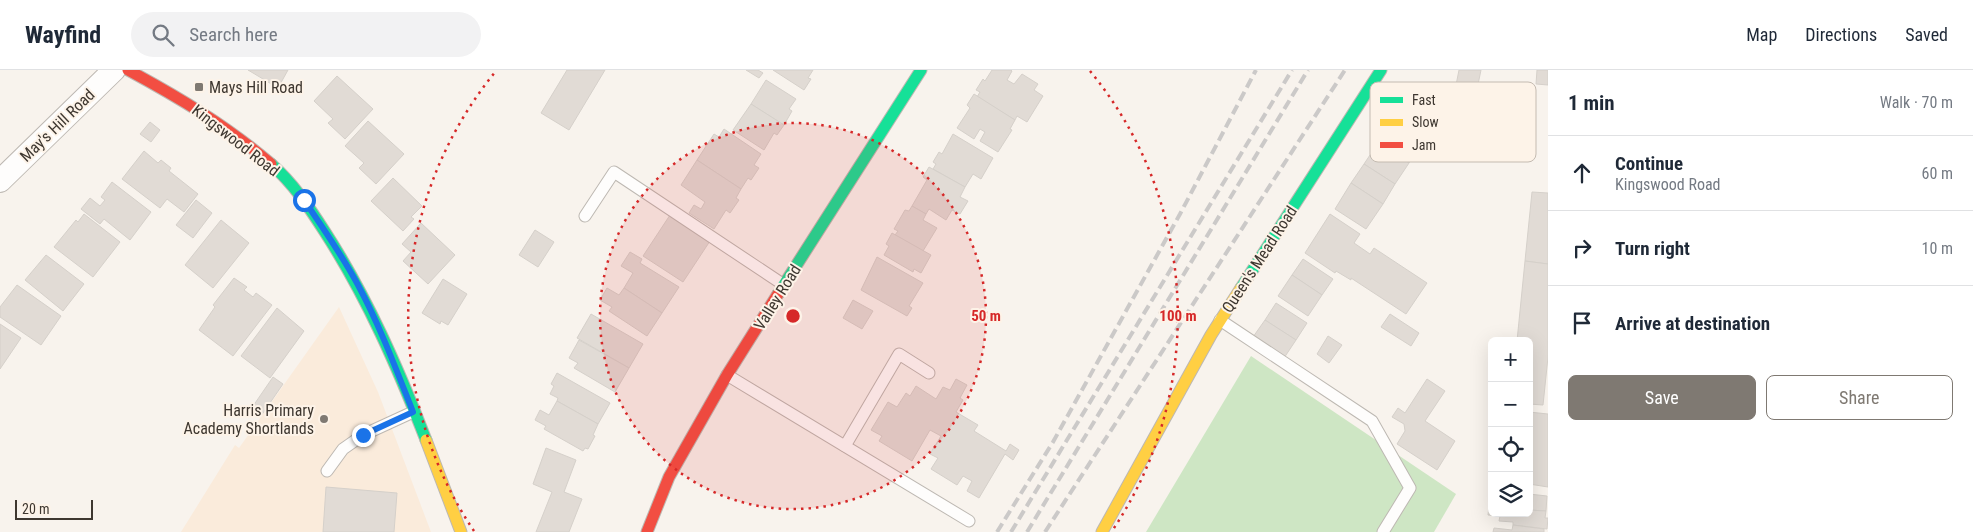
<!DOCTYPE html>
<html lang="en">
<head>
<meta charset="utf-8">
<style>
	body { margin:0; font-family:"Roboto Condensed",sans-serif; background:#f2f2f3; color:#1f2937 }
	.controls { position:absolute; right:15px; bottom:15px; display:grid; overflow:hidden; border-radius:8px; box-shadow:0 5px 20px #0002 }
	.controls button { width:45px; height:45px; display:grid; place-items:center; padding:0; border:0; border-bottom:1px solid #e0e1e3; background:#fff; color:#1f2937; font:25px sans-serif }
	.scale { position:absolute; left:15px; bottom:12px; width:78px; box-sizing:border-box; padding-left:5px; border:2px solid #3e3730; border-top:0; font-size:14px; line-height:18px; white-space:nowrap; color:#3e3730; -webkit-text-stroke:4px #fdf3e8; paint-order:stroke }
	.stop { position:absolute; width:15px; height:15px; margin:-11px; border:4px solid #1a73e8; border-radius:50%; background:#fff }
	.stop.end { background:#1a73e8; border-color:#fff; box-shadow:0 1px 5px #0008 }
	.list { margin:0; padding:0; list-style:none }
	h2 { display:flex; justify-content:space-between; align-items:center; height:65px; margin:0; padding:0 20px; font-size:21px }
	h2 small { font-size:16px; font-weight:400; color:#747a83 }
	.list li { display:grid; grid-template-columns:32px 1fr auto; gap:15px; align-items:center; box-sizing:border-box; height:75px; padding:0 20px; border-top:1px solid #e0e1e3 }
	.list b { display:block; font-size:19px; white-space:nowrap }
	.list p { margin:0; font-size:16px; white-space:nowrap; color:#747a83 }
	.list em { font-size:16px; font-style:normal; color:#747a83 }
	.actions { display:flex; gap:10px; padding:15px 20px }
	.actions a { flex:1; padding:11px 0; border:1px solid #7f7972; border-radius:8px; text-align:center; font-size:18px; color:#7f7972 }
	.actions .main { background:#7f7972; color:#fff }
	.icon { flex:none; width:28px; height:28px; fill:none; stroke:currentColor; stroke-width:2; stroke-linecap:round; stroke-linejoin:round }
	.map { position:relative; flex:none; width:1548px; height:462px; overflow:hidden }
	header { display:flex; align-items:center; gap:30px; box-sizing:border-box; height:70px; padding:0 25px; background:#fff; border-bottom:1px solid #e0e1e3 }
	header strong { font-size:24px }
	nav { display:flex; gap:28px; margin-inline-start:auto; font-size:18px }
	.search { width:350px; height:45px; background:#f2f2f3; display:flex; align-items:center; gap:12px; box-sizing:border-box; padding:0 18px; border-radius:28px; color:#747a83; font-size:19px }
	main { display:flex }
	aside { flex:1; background:#fff }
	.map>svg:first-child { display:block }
	.built { fill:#faebdb }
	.green { fill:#cee6c4 }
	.building { fill:#e1dbd5; stroke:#d5d0ca }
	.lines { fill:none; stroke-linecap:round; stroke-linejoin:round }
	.lane-casing { stroke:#bdb8b2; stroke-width:13 }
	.street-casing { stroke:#bdb8b2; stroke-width:24 }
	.fast-casing { stroke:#bdb8b2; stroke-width:13 }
	.slow-casing { stroke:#bdb8b2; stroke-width:13 }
	.jam-casing { stroke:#bdb8b2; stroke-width:13 }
	.lane { stroke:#fefdfc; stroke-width:11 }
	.street { stroke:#fefdfc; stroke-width:22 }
	.fast { stroke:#16e098; stroke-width:11 }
	.slow { stroke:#ffcf43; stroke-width:11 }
	.jam { stroke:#f24e42; stroke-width:11 }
	.rail { stroke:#cbc9c8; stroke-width:4; stroke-dasharray:10 5; stroke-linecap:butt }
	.route { stroke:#1a73e8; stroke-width:6 }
	.ring { fill:none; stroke:#d62828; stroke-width:2.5; stroke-dasharray:2.5 5 }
	.poi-dot { fill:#7f7972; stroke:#fdf3e8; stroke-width:2 }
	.labels { text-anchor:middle; stroke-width:4; stroke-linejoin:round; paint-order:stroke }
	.poi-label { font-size:16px; fill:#3e3730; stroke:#fdf3e8; text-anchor:start }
	.street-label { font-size:16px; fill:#3e3730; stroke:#fdf3e8 }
	.key { fill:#fdf3e8; stroke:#c4bbb1; stroke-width:1 }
	.key-label { font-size:14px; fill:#3e3730 }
	.centre { fill:#d62828; stroke:#fdf3e8; stroke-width:2.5 }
	.ring-label { font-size:15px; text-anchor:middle; font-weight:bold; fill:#d62828; stroke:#fdf3e8; stroke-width:4; stroke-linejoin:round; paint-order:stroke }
</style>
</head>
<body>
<header>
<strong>Wayfind</strong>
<div class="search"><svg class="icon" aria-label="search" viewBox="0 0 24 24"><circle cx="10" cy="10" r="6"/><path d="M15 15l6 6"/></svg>Search here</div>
<nav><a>Map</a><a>Directions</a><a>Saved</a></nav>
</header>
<main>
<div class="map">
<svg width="1548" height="462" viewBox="0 0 1548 462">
	<rect width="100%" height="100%" fill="#f8f3ed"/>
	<!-- built -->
	<polygon class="built" points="339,237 378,322 431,462 181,462 235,375 239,378"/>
	<!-- green -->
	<polygon class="green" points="1251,286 1456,424 1434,462 1146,462"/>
	<!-- building -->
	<g class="building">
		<polygon points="248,0 288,0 278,18"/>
		<polygon points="567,0 605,0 569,60 541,43"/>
		<polygon points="746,0 758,0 763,3 759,8"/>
		<polygon points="773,0 813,0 808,8 811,9 804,20"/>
		<polygon points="992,0 1011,0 1012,1 1007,10 1014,14 1022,4 1038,14 1034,20 1043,26 1027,52 1017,46 1015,50 977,27 980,22 976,20 983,9 985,11"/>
		<polygon points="1459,0 1481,0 1476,24 1455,20"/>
		<polygon points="1537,0 1548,0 1548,15 1536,14"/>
		<polygon points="337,6 373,39 345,69 328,53 333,49 314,31"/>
		<polygon points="766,10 796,29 789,39 792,41 784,55 751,34"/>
		<polygon points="974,24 1015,50 1010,59 1012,60 998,82 980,71 985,62 980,59 974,69 957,58 970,38 967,35"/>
		<polygon points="751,34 784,55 777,65 774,63 764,80 733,60"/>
		<polygon points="368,51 404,84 376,114 359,98 364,93 345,76"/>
		<polygon points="150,52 160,60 151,72 140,64"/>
		<polygon points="1391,53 1422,73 1409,93 1378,73"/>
		<polygon points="724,59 761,84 754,95 759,98 751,110 748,108 741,119 697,90 714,64 719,67"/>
		<polygon points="953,64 993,88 981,109 973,104 965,117 933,99 936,94 933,92 939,82 942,84"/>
		<polygon points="1378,73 1409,93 1395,114 1364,94"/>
		<polygon points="144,81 158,93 161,90 171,98 169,101 198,124 184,142 167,129 160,138 122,109"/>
		<polygon points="697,90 741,119 736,128 739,130 730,143 726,140 714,159 689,143 694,135 701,139 705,132 681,115"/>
		<polygon points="1364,94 1395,114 1383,134 1351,113"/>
		<polygon points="929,97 965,117 960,127 968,131 960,144 952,140 946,150 929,139 926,144 912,136 927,110 923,107"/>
		<polygon points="393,108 422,136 411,147 414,149 403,161 371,131"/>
		<polygon points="112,112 151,142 130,170 104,149 100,154 81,139 90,128 100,136 105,130 101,127"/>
		<polygon points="1351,113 1383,134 1366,159 1335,139"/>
		<polygon points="1532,122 1548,123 1548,194 1525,191"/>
		<polygon points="196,130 212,143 193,168 176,155"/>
		<polygon points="912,136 926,144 923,150 937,158 923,181 895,165 898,161 894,159 905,140 909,141"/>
		<polygon points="84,144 120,172 93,207 54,177 76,150 78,152"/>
		<polygon points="1330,144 1360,164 1354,173 1370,184 1374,178 1427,213 1406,244 1351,208 1351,210 1336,201 1335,203 1305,183"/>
		<polygon points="670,145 710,171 683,212 643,186"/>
		<polygon points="221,150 249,173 213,218 185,195"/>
		<polygon points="421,153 455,185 428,214 403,191 411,182 402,174"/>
		<polygon points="535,160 554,172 538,197 519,185"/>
		<polygon points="892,163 931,185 921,203 914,199 913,202 884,185 889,176 886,174"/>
		<polygon points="630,182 642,189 640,193 679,217 662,243 624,218 633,203 621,196"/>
		<polygon points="46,185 84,214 63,241 25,210"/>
		<polygon points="877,187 923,213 909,236 912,238 907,246 861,220"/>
		<polygon points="1303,189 1333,209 1322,225 1292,205"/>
		<polygon points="1525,191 1548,194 1548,287 1543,335 1529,334 1529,271 1517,271"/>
		<polygon points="1292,205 1322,225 1308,246 1278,226"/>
		<polygon points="234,208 247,217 244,220 253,227 256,223 272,235 233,286 199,260 215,237 213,235"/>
		<polygon points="443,209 467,224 448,255 441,251 440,254 422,243"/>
		<polygon points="17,215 61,246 41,275 0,247 0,237"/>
		<polygon points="607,218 619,225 624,218 662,243 647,266 609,241 612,237 600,230"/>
		<polygon points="853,230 873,241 862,259 843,248"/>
		<polygon points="1276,233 1307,253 1296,270 1265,250"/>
		<polygon points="277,238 304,261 270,308 241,286"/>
		<polygon points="591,244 643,274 629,298 577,268"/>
		<polygon points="1390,244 1419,263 1411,276 1381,257"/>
		<polygon points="1265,250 1296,270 1284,288 1253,267"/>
		<polygon points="0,254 21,268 0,299"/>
		<polygon points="1328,266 1342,275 1329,293 1317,284"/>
		<polygon points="579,270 629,298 615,322 574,298 578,293 569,288"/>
		<polygon points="557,303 610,333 598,354 557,331 558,328 550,324 554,316 551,314"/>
		<polygon points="273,307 283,314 261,346 251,339"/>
		<polygon points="956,309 967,315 960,328 963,330 956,342 978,355 974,361 1006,381 1010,374 1019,380 1013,390 1005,384 979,428 967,421 972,411 963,406 957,415 931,399 938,388 930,384 941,366 930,360 912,391 879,371 882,366 871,360 888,332 897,337 906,323 910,326 916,316 936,329 943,317 950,320"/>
		<polygon points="1427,309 1445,321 1425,351 1455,371 1437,400 1397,374 1405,361 1404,354 1392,347 1398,338 1405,343"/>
		<polygon points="557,331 598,354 593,365 595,366 588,379 585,378 583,381 544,359 546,356 535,350 540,340 549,345"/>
		<polygon points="1529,342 1548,344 1548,417 1529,414"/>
		<polygon points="546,378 576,390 564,422 582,429 569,462 536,462 552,422 533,414"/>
		<polygon points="326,417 397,423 394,462 323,462"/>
		<polygon points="1529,424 1547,426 1546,441 1529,440"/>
		<polygon points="1489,435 1492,436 1492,443 1529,443 1529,440 1546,441 1545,448 1548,448 1547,459 1513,455 1513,452 1499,451 1500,446 1488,445"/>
		<polygon points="1513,455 1544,459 1544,462 1493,462 1494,458 1512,460"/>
	</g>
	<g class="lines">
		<!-- lane casing -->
		<g class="lane-casing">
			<g id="lane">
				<polyline points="585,146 614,102 784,215"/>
				<polyline points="1220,250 1372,351 1410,418 1383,462"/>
				<polyline points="727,305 969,451"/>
				<polyline points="845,376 899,284 929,303"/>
				<polyline points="327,401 343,379 363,365 413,342"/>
			</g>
		</g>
		<!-- street casing -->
		<g class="street-casing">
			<polyline id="street" points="0,111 114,0"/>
		</g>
		<!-- fast casing -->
		<g class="fast-casing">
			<g id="fast">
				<path d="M271,94C293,113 309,137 325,162C367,227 398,298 426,370"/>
				<polyline points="1241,218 1381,0"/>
				<polyline points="778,224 921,0"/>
			</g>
		</g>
		<!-- slow casing -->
		<g class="slow-casing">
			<g id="slow">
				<polyline points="426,370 461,462"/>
				<polyline points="1102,462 1211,265 1241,218"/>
			</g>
		</g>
		<!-- jam casing -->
		<g class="jam-casing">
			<g id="jam">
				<path d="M128,0C178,27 227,56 271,94"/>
				<polyline points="647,462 669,407 727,305 778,224"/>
			</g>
		</g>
		<!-- lane -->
		<use href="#lane" class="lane"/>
		<!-- street -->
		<use href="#street" class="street"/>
		<!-- fast -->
		<use href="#fast" class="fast"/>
		<!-- slow -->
		<use href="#slow" class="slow"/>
		<!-- jam -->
		<use href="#jam" class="jam"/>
		<!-- rail -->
		<g class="rail">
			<polyline points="997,462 1053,372 1180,144 1256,0"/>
			<polyline points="1011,462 1292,0"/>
			<polyline points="1027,462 1308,0"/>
			<polyline points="1045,462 1345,0"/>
		</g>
	</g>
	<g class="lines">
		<!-- route -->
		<path class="route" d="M304,130C323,158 342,185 358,215C380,256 396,299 413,342L363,365"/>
	</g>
	<!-- distance rings -->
	<circle cx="793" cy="246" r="193" fill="#d62828" fill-opacity=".12"/>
	<g class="ring">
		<circle cx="793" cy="246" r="193"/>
		<path d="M474 461A385 385 0 0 1 496 1M1090 1A385 385 0 0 1 1112 461"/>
	</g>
	<!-- markers -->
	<g class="poi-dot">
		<rect x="194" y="12" width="10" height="10" rx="2.5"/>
		<circle cx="324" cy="349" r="5"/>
	</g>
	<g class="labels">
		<!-- poi labels -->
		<g class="poi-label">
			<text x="209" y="23">Mays Hill Road</text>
			<text x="314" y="346" text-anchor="end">Harris Primary<tspan x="314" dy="18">Academy Shortlands</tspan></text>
		</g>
		<!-- street labels -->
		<g class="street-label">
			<text transform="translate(57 55) rotate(-44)" y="6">May's Hill Road</text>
			<text transform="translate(236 70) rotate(38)" y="6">Kingswood Road</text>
			<text transform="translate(1259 189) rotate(-57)" y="6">Queen's Mead Road</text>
			<text transform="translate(777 227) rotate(-58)" y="6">Valley Road</text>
		</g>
	</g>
	<!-- legend -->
	<rect x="1370" y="12" width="166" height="80" rx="8" class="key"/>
	<rect x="1380" y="27" width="23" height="6" fill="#16e098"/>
	<rect x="1380" y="49" width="23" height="7" fill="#ffcf43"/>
	<rect x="1380" y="72" width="23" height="6" fill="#f24e42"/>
	<g class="key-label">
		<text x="1412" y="35">Fast</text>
		<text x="1412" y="57">Slow</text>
		<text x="1412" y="80">Jam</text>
	</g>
	<circle cx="793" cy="246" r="8" class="centre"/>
	<g class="ring-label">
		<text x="986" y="251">50 m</text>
		<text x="1178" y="251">100 m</text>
	</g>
</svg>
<div class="controls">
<button>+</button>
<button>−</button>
<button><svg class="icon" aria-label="locate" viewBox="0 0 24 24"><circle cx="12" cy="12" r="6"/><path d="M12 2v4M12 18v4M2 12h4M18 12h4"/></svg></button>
<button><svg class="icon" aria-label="layers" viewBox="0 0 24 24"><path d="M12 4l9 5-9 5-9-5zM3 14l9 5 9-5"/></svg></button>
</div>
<div class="scale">20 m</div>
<div class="stop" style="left:304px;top:130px"></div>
<div class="stop end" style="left:363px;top:365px"></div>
</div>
<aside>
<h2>1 min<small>Walk · 70 m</small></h2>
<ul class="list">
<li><svg class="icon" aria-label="ahead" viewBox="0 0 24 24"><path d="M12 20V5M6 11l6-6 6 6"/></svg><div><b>Continue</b><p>Kingswood Road</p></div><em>60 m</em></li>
<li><svg class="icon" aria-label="right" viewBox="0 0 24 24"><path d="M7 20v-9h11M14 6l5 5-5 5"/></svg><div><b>Turn right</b></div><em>10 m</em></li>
<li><svg class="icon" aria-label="arrive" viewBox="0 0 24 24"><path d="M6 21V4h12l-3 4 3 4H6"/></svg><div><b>Arrive at destination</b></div></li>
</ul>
<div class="actions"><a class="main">Save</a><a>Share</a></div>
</aside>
</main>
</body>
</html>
